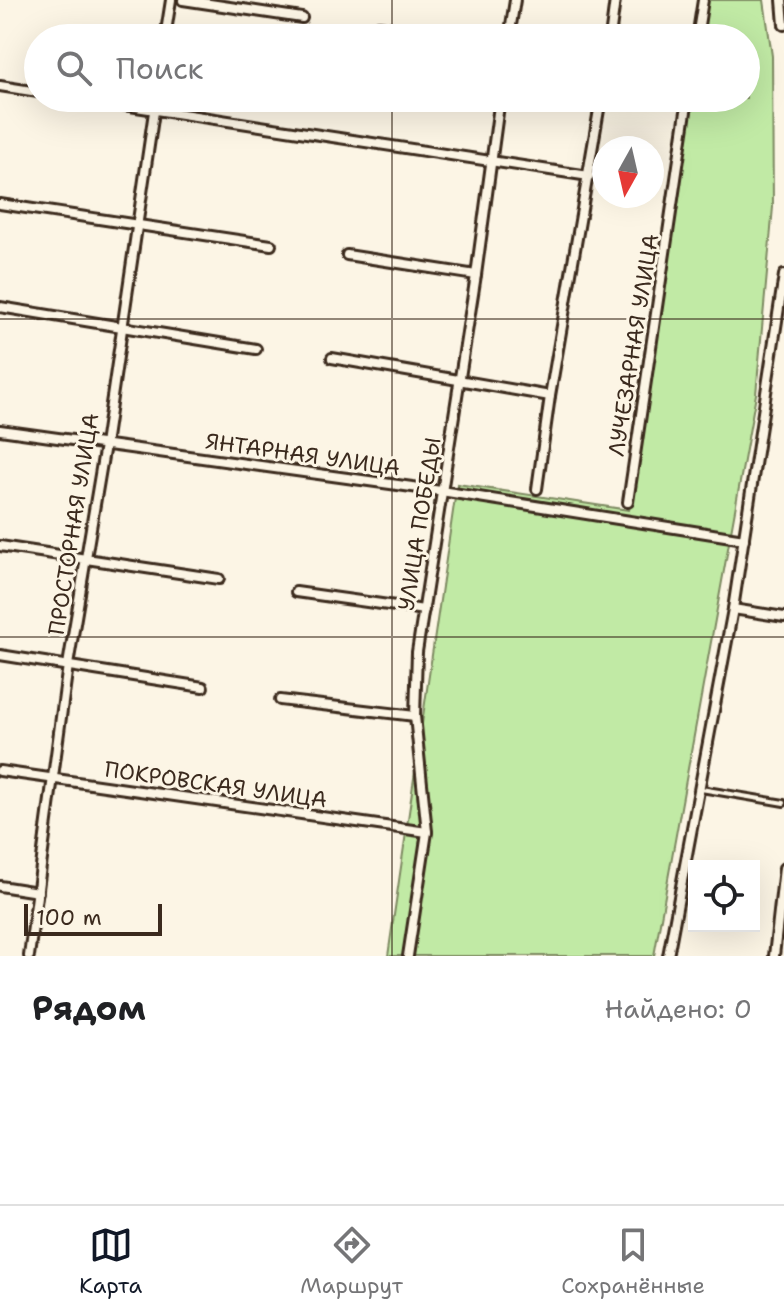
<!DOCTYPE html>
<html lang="ru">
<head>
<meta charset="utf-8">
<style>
	body { margin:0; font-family:"Shantell Sans",sans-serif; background:#f6f6f6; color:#202124 }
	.controls { position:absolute; right:24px; bottom:24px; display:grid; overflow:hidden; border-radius:0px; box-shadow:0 8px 32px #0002 }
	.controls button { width:72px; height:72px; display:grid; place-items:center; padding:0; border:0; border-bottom:2px solid #e0e0e0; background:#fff; color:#202124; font:40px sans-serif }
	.compass { position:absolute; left:592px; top:136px; width:72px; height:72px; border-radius:50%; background:#fff; box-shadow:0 8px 32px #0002; rotate:188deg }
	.scale { position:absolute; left:24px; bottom:20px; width:138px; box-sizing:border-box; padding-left:8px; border:4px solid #3b2a1e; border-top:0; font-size:22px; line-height:28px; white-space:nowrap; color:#3b2a1e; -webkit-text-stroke:6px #fcf5e5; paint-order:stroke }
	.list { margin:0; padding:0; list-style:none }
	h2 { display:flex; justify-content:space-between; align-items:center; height:104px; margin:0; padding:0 32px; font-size:34px }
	h2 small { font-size:26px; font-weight:400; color:#757577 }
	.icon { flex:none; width:44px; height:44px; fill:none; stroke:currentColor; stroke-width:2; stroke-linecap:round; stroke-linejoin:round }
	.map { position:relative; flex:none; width:784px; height:956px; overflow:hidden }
	.search { position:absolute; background:#fff; box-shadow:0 8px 32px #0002; left:24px; right:24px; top:24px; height:88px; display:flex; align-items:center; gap:20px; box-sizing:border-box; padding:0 28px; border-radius:44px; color:#757577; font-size:30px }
	.sheet { height:248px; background:#fff }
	nav { display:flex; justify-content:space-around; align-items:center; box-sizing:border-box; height:112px; border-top:2px solid #e0e0e0; background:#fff; font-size:22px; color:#757577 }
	nav a { display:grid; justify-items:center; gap:4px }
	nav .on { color:#111827 }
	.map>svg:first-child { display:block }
	.green { fill:#c1eaa5; stroke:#7e8a62; stroke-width:2 }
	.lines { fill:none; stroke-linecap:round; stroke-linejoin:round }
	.service-casing { stroke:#3b2a1e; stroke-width:10 }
	.minor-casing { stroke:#3b2a1e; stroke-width:14 }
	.service { stroke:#fcf5e5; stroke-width:4 }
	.minor { stroke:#fcf5e5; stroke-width:8 }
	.grid { fill:none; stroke:#3b2a1e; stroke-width:2; stroke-opacity:0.55 }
	.labels { text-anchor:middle; stroke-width:6; stroke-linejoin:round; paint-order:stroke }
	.street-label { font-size:22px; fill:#3b2a1e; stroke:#fcf5e5 }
</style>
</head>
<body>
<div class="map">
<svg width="784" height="956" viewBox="0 0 784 956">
	<rect width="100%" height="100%" fill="#fcf5e5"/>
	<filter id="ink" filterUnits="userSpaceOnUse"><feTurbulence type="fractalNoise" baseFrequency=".0125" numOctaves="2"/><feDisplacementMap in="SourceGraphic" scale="16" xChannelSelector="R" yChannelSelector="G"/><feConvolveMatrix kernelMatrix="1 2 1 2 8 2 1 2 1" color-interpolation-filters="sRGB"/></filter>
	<g filter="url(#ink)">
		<!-- green -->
		<polygon class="green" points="703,0 764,0 772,56 773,207 756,394 654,956 388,956 457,484 629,510 689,98 746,98 746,38 698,38"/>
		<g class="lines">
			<!-- service casing -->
			<g class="service-casing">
				<polyline id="service" points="701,789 784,803"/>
			</g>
			<!-- minor casing -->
			<g class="minor-casing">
				<g id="minor">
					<polyline points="183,0 302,18"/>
					<polyline points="782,0 784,25"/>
					<polyline points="379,26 454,38"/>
					<polyline points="165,38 171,0"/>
					<polyline points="509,38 515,0"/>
					<polyline points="610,38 615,0"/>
					<polyline points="697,38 703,0"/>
					<polyline points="0,86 38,92"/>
					<polyline points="77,98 589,176"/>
					<polyline points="0,204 271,245"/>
					<polyline points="347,255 476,275"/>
					<polyline points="0,307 256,349"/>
					<polyline points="332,358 550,396"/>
					<polyline points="0,430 441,491 744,539"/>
					<polyline points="537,489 550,396 601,98"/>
					<polyline points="628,502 688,98"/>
					<polyline points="0,546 219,579"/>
					<polyline points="296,592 424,610"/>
					<polyline points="733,609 784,617"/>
					<polyline points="0,655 203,687"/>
					<polyline points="280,700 415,716"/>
					<polyline points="0,771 427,832"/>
					<polyline points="0,886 38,892"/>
					<polyline points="29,956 68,665 105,445 156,98"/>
					<polyline points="408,956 427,832 415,716 417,652 476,275 500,98"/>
					<polyline points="668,956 733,609 784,275"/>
					<polyline points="774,956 784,868"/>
				</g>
			</g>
			<!-- service -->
			<use href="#service" class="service"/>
			<!-- minor -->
			<use href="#minor" class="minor"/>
		</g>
	</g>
	<!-- grid -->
	<path class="grid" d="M392,0V38M392,98V956M0,319H784M0,637H784"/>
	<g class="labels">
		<!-- street labels -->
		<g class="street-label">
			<text transform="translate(633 345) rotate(-81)" y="8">ЛУЧЕЗАРНАЯ УЛИЦА</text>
			<text transform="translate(303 454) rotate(8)" y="8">ЯНТАРНАЯ УЛИЦА</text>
			<text transform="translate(73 524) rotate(-81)" y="8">ПРОСТОРНАЯ УЛИЦА</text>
			<text transform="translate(419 524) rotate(-81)" y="8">УЛИЦА ПОБЕДЫ</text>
			<text transform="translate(216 784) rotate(8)" y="8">ПОКРОВСКАЯ УЛИЦА</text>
		</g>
	</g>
</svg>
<div class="controls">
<button><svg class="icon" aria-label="locate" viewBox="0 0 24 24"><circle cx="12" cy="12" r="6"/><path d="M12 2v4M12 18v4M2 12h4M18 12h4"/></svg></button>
</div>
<svg class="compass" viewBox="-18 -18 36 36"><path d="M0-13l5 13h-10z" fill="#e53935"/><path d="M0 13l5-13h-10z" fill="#757577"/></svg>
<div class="scale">100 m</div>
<div class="search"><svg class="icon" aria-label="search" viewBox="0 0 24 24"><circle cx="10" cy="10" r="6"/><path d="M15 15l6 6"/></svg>Поиск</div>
</div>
<section class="sheet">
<h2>Рядом<small>Найдено: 0</small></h2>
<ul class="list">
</ul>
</section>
<nav>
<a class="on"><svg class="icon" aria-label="map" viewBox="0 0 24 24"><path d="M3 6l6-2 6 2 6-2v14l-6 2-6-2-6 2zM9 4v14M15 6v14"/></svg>Карта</a>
<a><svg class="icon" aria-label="directions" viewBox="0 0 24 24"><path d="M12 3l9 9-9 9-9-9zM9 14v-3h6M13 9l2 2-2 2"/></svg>Маршрут</a>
<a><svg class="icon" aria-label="saved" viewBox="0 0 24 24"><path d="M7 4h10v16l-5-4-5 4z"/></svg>Сохранённые</a>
</nav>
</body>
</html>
